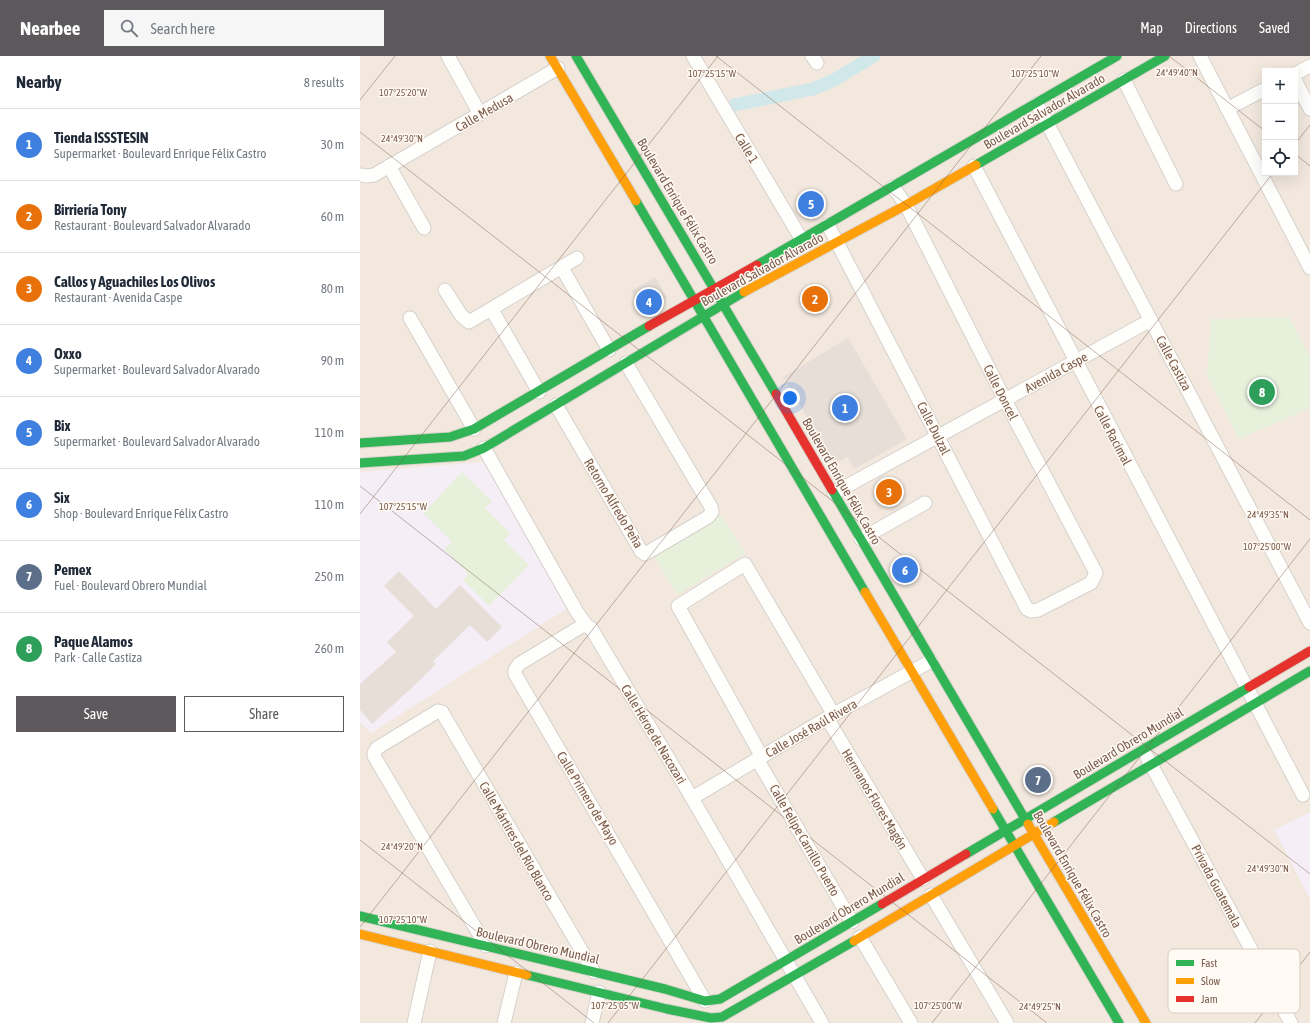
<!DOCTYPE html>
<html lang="en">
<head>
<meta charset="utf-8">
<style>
	body { margin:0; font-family:"Asap Condensed",sans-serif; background:#f6f6f7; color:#1f2937 }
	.controls { position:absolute; right:12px; top:12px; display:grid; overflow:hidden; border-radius:0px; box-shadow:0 4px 16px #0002 }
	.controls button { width:36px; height:36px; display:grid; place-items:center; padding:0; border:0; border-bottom:1px solid #e0e1e3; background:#fff; color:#1f2937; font:20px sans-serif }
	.you { position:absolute; left:430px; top:342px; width:14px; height:14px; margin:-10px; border:3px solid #fff; border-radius:50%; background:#1a73e8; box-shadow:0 0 0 6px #1a73e833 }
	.badge { display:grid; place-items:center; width:26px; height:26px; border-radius:50%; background:#5c585b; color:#fff; font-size:13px; font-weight:700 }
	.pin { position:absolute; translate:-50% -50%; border:2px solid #fff; box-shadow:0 1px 4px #0006 }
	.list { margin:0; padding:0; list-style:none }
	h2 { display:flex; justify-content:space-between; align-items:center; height:52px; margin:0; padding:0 16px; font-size:17px }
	h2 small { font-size:13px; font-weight:400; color:#747a83 }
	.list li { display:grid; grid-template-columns:26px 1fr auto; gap:12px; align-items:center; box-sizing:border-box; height:72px; padding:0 16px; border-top:1px solid #e0e1e3 }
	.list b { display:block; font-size:15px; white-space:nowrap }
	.list p { margin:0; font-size:13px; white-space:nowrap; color:#747a83 }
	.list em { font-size:13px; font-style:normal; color:#747a83 }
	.actions { display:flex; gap:8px; padding:12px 16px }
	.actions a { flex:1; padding:9px 0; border:1px solid #5c585b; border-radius:0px; text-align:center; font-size:14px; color:#5c585b }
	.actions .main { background:#5c585b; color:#fff }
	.icon { flex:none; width:22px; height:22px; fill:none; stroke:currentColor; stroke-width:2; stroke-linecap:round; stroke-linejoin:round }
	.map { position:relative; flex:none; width:950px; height:967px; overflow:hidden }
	header { display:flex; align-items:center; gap:24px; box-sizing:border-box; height:56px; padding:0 20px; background:#5c585b; color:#fff }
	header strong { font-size:19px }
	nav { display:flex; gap:22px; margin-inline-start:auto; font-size:14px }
	.search { width:280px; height:36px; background:#f6f6f7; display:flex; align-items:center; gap:10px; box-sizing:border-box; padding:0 14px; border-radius:0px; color:#747a83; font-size:15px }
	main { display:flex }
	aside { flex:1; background:#fff }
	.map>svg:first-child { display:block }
	.residential { fill:#f2e8de; fill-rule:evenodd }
	.education { fill:#f6eef6 }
	.green { fill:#e7f0db }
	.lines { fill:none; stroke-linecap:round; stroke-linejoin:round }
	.canal { stroke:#d0e8ea; stroke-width:13 }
	.building { fill:#e6ded7 }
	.street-casing { stroke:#d7d1cb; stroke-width:15 }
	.fast-casing { stroke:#d9d2cb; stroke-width:11 }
	.slow-casing { stroke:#d9d2cb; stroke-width:11 }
	.jam-casing { stroke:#d9d2cb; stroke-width:11 }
	.street { stroke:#fefefd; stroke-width:13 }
	.fast { stroke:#30b455; stroke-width:9 }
	.slow { stroke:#ff9f0a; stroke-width:9 }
	.jam { stroke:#e5322d; stroke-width:9 }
	.ticks { fill:none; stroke:#7a5c4d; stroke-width:1; stroke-opacity:0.45 }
	.labels { text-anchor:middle; stroke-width:3; stroke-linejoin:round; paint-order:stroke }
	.street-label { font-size:13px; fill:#7a5c4d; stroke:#fffaf3 }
	.key { fill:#fffaf3; stroke:#d7cbc1; stroke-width:1 }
	.key-label { font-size:11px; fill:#7a5c4d }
	.ticks-label { font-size:10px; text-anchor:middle; fill:#7a5c4d; stroke:#fffaf3; stroke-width:3; stroke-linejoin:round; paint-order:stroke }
</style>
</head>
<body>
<header>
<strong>Nearbee</strong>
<div class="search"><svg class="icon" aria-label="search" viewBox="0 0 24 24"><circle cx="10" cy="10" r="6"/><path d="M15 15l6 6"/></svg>Search here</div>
<nav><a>Map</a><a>Directions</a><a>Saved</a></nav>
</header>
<main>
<aside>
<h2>Nearby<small>8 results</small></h2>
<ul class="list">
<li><span class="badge" style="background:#3f7fe0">1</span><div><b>Tienda ISSSTESIN</b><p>Supermarket · Boulevard Enrique Félix Castro</p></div><em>30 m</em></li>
<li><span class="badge" style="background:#e8710a">2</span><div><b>Birriería Tony</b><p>Restaurant · Boulevard Salvador Alvarado</p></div><em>60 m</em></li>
<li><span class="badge" style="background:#e8710a">3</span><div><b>Callos y Aguachiles Los Olivos</b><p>Restaurant · Avenida Caspe</p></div><em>80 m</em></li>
<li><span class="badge" style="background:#3f7fe0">4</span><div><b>Oxxo</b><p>Supermarket · Boulevard Salvador Alvarado</p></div><em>90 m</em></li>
<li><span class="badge" style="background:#3f7fe0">5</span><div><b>Bix</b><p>Supermarket · Boulevard Salvador Alvarado</p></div><em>110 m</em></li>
<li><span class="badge" style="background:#3f7fe0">6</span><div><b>Six</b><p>Shop · Boulevard Enrique Félix Castro</p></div><em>110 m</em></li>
<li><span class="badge" style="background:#5c6f8a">7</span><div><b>Pemex</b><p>Fuel · Boulevard Obrero Mundial</p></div><em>250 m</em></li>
<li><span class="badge" style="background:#2e9e5b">8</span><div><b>Paque Alamos</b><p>Park · Calle Castiza</p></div><em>260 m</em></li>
</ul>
<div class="actions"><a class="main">Save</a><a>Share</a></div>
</aside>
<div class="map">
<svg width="950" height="967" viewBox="0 0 950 967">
	<rect width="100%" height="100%" fill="#f9f5f0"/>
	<!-- residential -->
	<path class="residential" d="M0,0H950V967H0ZM905,15H935V117H905Z"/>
	<!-- education -->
	<g class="education">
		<polygon points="124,406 208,552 11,677 0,666 0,416"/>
		<polygon points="950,756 950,843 914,774"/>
	</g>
	<!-- green -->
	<g class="green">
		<polygon points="929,261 950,301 950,352 879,383 847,320 851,263"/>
		<polygon points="102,416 132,445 125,452 150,477 144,484 169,509 129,550 103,524 108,518 84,493 92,486 63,457"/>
		<polygon points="361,459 385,497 318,539 294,500"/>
	</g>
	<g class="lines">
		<!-- canal -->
		<polyline class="canal" points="374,49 453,33 474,24 514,0"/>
	</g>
	<!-- building -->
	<g class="building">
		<polygon points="295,221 307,242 293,250 295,254 285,259 271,235"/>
		<polygon points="488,282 547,383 494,413 488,401 475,408 423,321"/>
		<polygon points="39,515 76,553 100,529 142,571 127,586 110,569 73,605 76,608 57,627 12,668 0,654 0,628 36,596 27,586 54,560 24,530"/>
	</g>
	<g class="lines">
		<!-- street casing -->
		<g class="street-casing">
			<g id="street">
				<polyline points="88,0 120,58"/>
				<polyline points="333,0 442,184"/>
				<polyline points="452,0 457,7"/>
				<polyline points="840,0 950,212"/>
				<polyline points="935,18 950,10"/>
				<polyline points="764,24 816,128"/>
				<polyline points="935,24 950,53"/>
				<polyline points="677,48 950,567"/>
				<polyline points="867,53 905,33"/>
				<polyline points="29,110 64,172"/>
				<polyline points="614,110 943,739"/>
				<polyline points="0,119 7,120 14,119 198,12"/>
				<polyline points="468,169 667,553 671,555 678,554 731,527 736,517 645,344 546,149 533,131"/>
				<polyline points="202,212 249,294"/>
				<polyline points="85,234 101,259 109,266 217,202"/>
				<polyline points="132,254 179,336"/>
				<polyline points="50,262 114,373"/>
				<polyline points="196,349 281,495 285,498 348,461 352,456 351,451 266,307"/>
				<polyline points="124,392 217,556 227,570 231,572 332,742 462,967"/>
				<polyline points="474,437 791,264"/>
				<polyline points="501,483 565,447"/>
				<polyline points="227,570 222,570 159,608 155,614 155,618 345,945"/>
				<polyline points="467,662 563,823"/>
				<polyline points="402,701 318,550 385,508 474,659"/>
				<polyline points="787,701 931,967"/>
				<polyline points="397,703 492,866"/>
				<polyline points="332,742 467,662 571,605"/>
				<polyline points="571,839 647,967"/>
				<polyline points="500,881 551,967"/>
				<polyline points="126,890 14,700 14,697 17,692 78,655 82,656 234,916"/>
				<polyline points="54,967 70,895"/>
				<polyline points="144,967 156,917"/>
				<polyline points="232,967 239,936"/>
			</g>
		</g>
		<!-- fast casing -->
		<g class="fast-casing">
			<g id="fast">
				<polyline points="216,0 416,338"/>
				<polyline points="616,109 805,0"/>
				<polyline points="276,145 505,536"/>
				<polyline points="397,209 757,0"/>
				<polyline points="0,387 90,381 114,373 289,270"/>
				<polyline points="0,407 104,400 124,392 384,236"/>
				<polyline points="472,434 668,768"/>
				<polyline points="633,753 759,967"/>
				<polyline points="694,766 950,615"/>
				<polyline points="606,798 889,631"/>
				<polyline points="0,860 305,933 345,945 360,943 522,848"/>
				<polyline points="167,919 307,953 351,962 362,961 494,885"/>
			</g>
		</g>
		<!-- slow casing -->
		<g class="slow-casing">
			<g id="slow">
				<polyline points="190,0 276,145"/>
				<polyline points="384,236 546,149 616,109"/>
				<polyline points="505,536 633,753"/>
				<polyline points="668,768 786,967"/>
				<polyline points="0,878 167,919"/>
				<polyline points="494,885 694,766"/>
			</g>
		</g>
		<!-- jam casing -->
		<g class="jam-casing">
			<g id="jam">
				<polyline points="289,270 397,209"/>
				<polyline points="416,338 472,434"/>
				<polyline points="889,631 950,595"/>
				<polyline points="522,848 606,798"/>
			</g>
		</g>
		<!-- street -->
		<use href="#street" class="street"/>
		<!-- fast -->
		<use href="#fast" class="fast"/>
		<!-- slow -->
		<use href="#slow" class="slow"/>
		<!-- jam -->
		<use href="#jam" class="jam"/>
	</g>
	<!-- ticks -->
	<path class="ticks" d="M356,0L950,464M809,0L905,75M0,44L35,0M0,76L950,818M935,88L950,69M935,98L950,110M0,430L687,967M0,458L358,0M0,784L234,967M0,871L681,0M248,967L913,117M572,967L950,483M895,967L950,896"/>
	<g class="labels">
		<!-- street labels -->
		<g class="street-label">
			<text transform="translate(684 55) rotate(-30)" y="5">Boulevard Salvador Alvarado</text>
			<text transform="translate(124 56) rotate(-30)" y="5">Calle Medusa</text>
			<text transform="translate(387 92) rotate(59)" y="5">Calle 1</text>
			<text transform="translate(318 145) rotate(59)" y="5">Boulevard Enrique Félix Castro</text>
			<text transform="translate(402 213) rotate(-29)" y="5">Boulevard Salvador Alvarado</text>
			<text transform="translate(814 307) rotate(62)" y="5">Calle Castiza</text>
			<text transform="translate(696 316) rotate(-29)" y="5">Avenida Caspe</text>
			<text transform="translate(641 336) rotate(63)" y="5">Calle Doncel</text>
			<text transform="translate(574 372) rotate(63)" y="5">Calle Dulzal</text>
			<text transform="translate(753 379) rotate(62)" y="5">Calle Racimal</text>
			<text transform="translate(482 425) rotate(60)" y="5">Boulevard Enrique Félix Castro</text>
			<text transform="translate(254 447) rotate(59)" y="5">Retorno Alfredo Peña</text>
			<text transform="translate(451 672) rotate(-30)" y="5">Calle José Raúl Rivera</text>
			<text transform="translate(294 678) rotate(59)" y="5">Calle Héroe de Nacozari</text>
			<text transform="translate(768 687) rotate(-31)" y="5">Boulevard Obrero Mundial</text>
			<text transform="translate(228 742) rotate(59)" y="5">Calle Primero de Mayo</text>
			<text transform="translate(515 743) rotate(59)" y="5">Hermanos Flores Magón</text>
			<text transform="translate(445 784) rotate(60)" y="5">Calle Felipe Carrillo Puerto</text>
			<text transform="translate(157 785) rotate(60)" y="5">Calle Mártires del Río Blanco</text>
			<text transform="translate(713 818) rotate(60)" y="5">Boulevard Enrique Félix Castro</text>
			<text transform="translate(857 830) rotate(62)" y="5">Privada Guatemala</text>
			<text transform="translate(489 852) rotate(-31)" y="5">Boulevard Obrero Mundial</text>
			<text transform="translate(178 889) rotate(13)" y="5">Boulevard Obrero Mundial</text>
		</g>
	</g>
	<!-- legend -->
	<rect x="808" y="893" width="132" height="64" rx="6" class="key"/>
	<rect x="816" y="904" width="18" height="6" fill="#30b455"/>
	<rect x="816" y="922" width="18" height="6" fill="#ff9f0a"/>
	<rect x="816" y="940" width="18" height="6" fill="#e5322d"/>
	<g class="key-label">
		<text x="841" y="911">Fast</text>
		<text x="841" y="929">Slow</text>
		<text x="841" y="947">Jam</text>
	</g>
	<g class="ticks-label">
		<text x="817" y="20">24°49'40"N</text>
		<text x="352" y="21">107°25'15"W</text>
		<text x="675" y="21">107°25'10"W</text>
		<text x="43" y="40">107°25'20"W</text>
		<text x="42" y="86">24°49'30"N</text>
		<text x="43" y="454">107°25'15"W</text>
		<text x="908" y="462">24°49'35"N</text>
		<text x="907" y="494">107°25'00"W</text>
		<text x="42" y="794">24°49'20"N</text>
		<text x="908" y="816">24°49'30"N</text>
		<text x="43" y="867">107°25'10"W</text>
		<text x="255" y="953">107°25'05"W</text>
		<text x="578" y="953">107°25'00"W</text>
		<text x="680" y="954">24°49'25"N</text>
	</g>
</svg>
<div class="controls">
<button>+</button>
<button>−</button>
<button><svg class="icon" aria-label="locate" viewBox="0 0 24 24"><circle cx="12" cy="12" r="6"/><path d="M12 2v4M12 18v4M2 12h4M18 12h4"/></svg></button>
</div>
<div class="you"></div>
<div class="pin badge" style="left:485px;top:352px;background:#3f7fe0">1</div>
<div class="pin badge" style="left:455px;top:243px;background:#e8710a">2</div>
<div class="pin badge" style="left:529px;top:436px;background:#e8710a">3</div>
<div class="pin badge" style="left:289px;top:246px;background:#3f7fe0">4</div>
<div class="pin badge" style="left:451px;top:148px;background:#3f7fe0">5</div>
<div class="pin badge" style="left:545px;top:514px;background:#3f7fe0">6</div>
<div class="pin badge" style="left:678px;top:724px;background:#5c6f8a">7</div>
<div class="pin badge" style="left:902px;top:336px;background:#2e9e5b">8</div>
</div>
</main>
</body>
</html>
